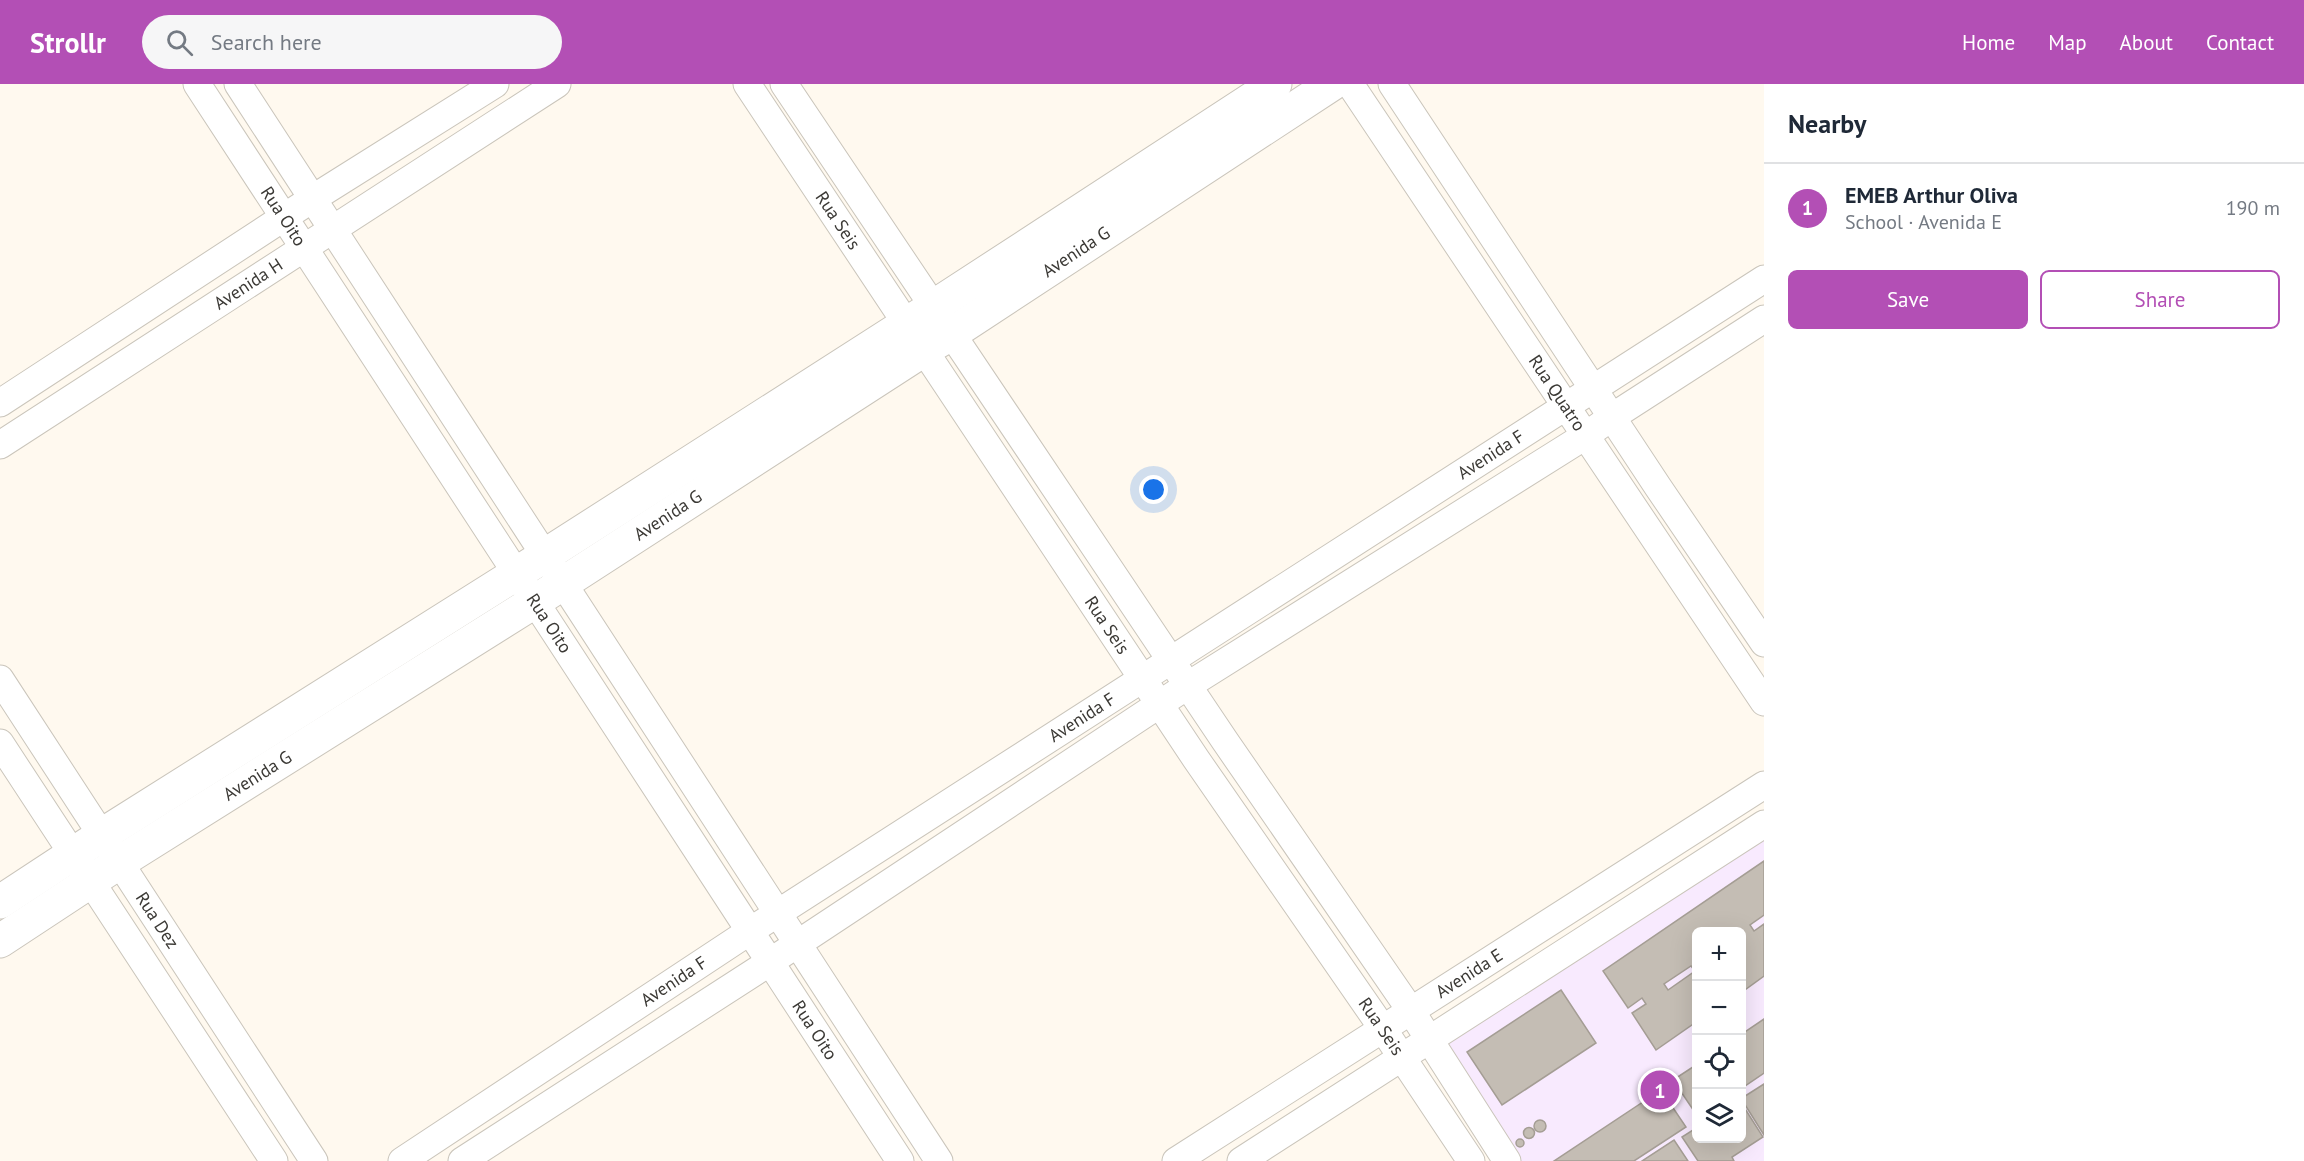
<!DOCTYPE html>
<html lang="en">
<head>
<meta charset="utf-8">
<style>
	body { margin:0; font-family:"PT Sans",sans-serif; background:#f6f6f7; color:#1f2937 }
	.controls { position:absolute; right:18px; bottom:18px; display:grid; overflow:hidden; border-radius:9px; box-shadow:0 6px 24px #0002 }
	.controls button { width:54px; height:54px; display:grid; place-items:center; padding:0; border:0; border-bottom:2px solid #e0e1e3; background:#fff; color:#1f2937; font:30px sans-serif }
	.you { position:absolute; left:1154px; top:406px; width:21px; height:21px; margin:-15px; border:4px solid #fff; border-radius:50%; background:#1a73e8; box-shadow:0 0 0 9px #1a73e833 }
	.badge { display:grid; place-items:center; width:39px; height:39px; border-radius:50%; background:#b34fb5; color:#fff; font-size:20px; font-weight:700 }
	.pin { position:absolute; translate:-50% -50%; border:3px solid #fff; box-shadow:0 2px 6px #0006 }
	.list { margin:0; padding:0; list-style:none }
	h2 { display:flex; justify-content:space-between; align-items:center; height:78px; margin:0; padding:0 24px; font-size:26px }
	h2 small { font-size:20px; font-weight:400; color:#747a83 }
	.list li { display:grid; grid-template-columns:39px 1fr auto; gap:18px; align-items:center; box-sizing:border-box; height:90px; padding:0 24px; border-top:2px solid #e0e1e3 }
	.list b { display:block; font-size:22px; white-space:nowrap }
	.list p { margin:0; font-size:20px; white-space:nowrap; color:#747a83 }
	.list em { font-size:20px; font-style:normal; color:#747a83 }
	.actions { display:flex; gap:12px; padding:18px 24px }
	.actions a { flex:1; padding:14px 0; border:2px solid #b34fb5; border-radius:9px; text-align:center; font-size:21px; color:#b34fb5 }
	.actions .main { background:#b34fb5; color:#fff }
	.icon { flex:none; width:33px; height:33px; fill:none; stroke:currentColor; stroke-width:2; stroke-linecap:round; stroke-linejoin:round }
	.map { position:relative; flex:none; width:1764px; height:1077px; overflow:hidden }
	header { display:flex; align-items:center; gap:36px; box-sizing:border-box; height:84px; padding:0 30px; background:#b34fb5; color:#fff }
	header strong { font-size:28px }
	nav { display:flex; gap:33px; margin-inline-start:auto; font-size:21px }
	.search { width:420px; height:54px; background:#f6f6f7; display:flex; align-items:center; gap:15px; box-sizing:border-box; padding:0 21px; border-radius:33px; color:#747a83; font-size:22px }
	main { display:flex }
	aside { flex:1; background:#fff }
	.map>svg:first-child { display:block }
	.education { fill:#f8eafe; fill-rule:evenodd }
	.building { fill:#c4bdb4; stroke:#a49d94; stroke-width:1.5; fill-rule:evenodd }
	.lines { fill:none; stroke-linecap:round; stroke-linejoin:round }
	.street-casing { stroke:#cac5bb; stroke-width:29 }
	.secondary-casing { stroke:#cac5bb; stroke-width:35 }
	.street { stroke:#fff; stroke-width:27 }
	.secondary { stroke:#fff; stroke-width:33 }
	.labels { text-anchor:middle; stroke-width:5; stroke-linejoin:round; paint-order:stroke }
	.street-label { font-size:18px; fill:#3b3935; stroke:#fff9ef }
</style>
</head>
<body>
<header>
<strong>Strollr</strong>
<div class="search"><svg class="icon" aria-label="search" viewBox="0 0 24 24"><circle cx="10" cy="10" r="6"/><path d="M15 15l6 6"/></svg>Search here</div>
<nav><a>Home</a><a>Map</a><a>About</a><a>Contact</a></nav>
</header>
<main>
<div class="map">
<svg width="1764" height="1077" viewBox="0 0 1764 1077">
	<rect width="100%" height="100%" fill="#fff9ef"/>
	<!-- education -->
	<path class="education" d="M1764,746V1077H1518L1441,958ZM1696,848H1742V1054H1696Z"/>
	<!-- building -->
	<g class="building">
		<path d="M1764,777V831L1750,841L1754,847L1764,840V892L1742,908V848H1696V938L1656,966L1632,929L1646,920L1642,914L1628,924L1603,887ZM1691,882L1695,887L1668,906L1664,900Z"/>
		<polygon points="1561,906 1596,959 1502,1021 1467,968"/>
		<polygon points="1764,935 1764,989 1742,1004 1742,950"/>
		<polygon points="1696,981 1696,1030 1673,996"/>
		<polygon points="1764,1000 1764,1051 1742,1016 1742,1014"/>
		<polygon points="1661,1006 1686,1043 1634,1077 1554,1077"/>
		<polygon points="1742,1020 1763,1053 1732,1073 1734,1077 1698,1077 1682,1053 1696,1044 1696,1054 1742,1054"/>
		<circle cx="1540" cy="1042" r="6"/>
		<circle cx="1529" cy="1049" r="5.5"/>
		<circle cx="1520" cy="1059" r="4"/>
		<polygon points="1674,1056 1688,1077 1642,1077"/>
	</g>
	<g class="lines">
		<!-- street casing -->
		<g class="street-casing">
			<g id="street">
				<path id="s1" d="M197,0L900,1077"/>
				<polyline points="238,0 939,1077"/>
				<path id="s2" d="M747,0L1196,675L1383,945L1471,1077"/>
				<polyline points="784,0 1225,657 1411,927 1507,1077"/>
				<path id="s3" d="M1350,0L1764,618"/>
				<polyline points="1392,0 1658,403 1764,559"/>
				<polyline points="0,319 312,115 495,0"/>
				<path id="s4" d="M0,361L557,0"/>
				<path id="s5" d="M0,595L314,1077"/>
				<polyline points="0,659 274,1077"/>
				<path id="s6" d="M402,1077L750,847L1764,195"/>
				<polyline points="462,1077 770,878 1187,602 1585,352 1612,333 1764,235"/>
				<path id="s7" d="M1176,1077L1764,701"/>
				<polyline points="1241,1077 1764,740"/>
			</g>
		</g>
		<!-- secondary casing -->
		<g class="secondary-casing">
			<g id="secondary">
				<polyline points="0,818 102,751 516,490 933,223 1275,0"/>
				<path id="s8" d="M0,857L120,778L534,518L925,265L951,250L1332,0"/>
			</g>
		</g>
		<!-- street -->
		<use href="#street" class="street"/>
		<!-- secondary -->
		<use href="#secondary" class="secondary"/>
	</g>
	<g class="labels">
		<!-- street labels -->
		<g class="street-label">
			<text dy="6" stroke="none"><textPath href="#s1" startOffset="158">Rua Oito</textPath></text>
			<text dy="6" stroke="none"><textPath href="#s2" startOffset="164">Rua Seis</textPath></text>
			<text dy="6" stroke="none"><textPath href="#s8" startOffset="1278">Avenida G</textPath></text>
			<text dy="6" stroke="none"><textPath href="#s4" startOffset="296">Avenida H</textPath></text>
			<text dy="6" stroke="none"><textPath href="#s3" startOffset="372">Rua Quatro</textPath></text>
			<text dy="6" stroke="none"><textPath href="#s6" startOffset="1298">Avenida F</textPath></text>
			<text dy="6" stroke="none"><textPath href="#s8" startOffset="792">Avenida G</textPath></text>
			<text dy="6" stroke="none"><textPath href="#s1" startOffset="644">Rua Oito</textPath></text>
			<text dy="6" stroke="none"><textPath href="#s2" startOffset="650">Rua Seis</textPath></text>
			<text dy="6" stroke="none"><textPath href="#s6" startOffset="812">Avenida F</textPath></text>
			<text dy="6" stroke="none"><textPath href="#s8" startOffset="306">Avenida G</textPath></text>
			<text dy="6" stroke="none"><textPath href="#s5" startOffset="288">Rua Dez</textPath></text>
			<text dy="6" stroke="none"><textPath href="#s7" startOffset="348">Avenida E</textPath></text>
			<text dy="6" stroke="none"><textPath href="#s6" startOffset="326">Avenida F</textPath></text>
			<text dy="6" stroke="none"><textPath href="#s2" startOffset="1136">Rua Seis</textPath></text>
			<text dy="6" stroke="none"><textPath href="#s1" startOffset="1130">Rua Oito</textPath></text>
		</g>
	</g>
</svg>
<div class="controls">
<button>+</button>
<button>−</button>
<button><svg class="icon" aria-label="locate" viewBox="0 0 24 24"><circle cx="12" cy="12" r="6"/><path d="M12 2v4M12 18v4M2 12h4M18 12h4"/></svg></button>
<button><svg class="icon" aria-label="layers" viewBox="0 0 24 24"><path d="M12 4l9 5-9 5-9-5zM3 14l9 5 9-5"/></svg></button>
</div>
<div class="you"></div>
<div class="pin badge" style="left:1660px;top:1006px">1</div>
</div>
<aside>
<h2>Nearby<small></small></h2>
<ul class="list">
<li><span class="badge">1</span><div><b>EMEB Arthur Oliva</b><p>School · Avenida E</p></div><em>190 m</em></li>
</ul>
<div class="actions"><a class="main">Save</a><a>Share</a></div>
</aside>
</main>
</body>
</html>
